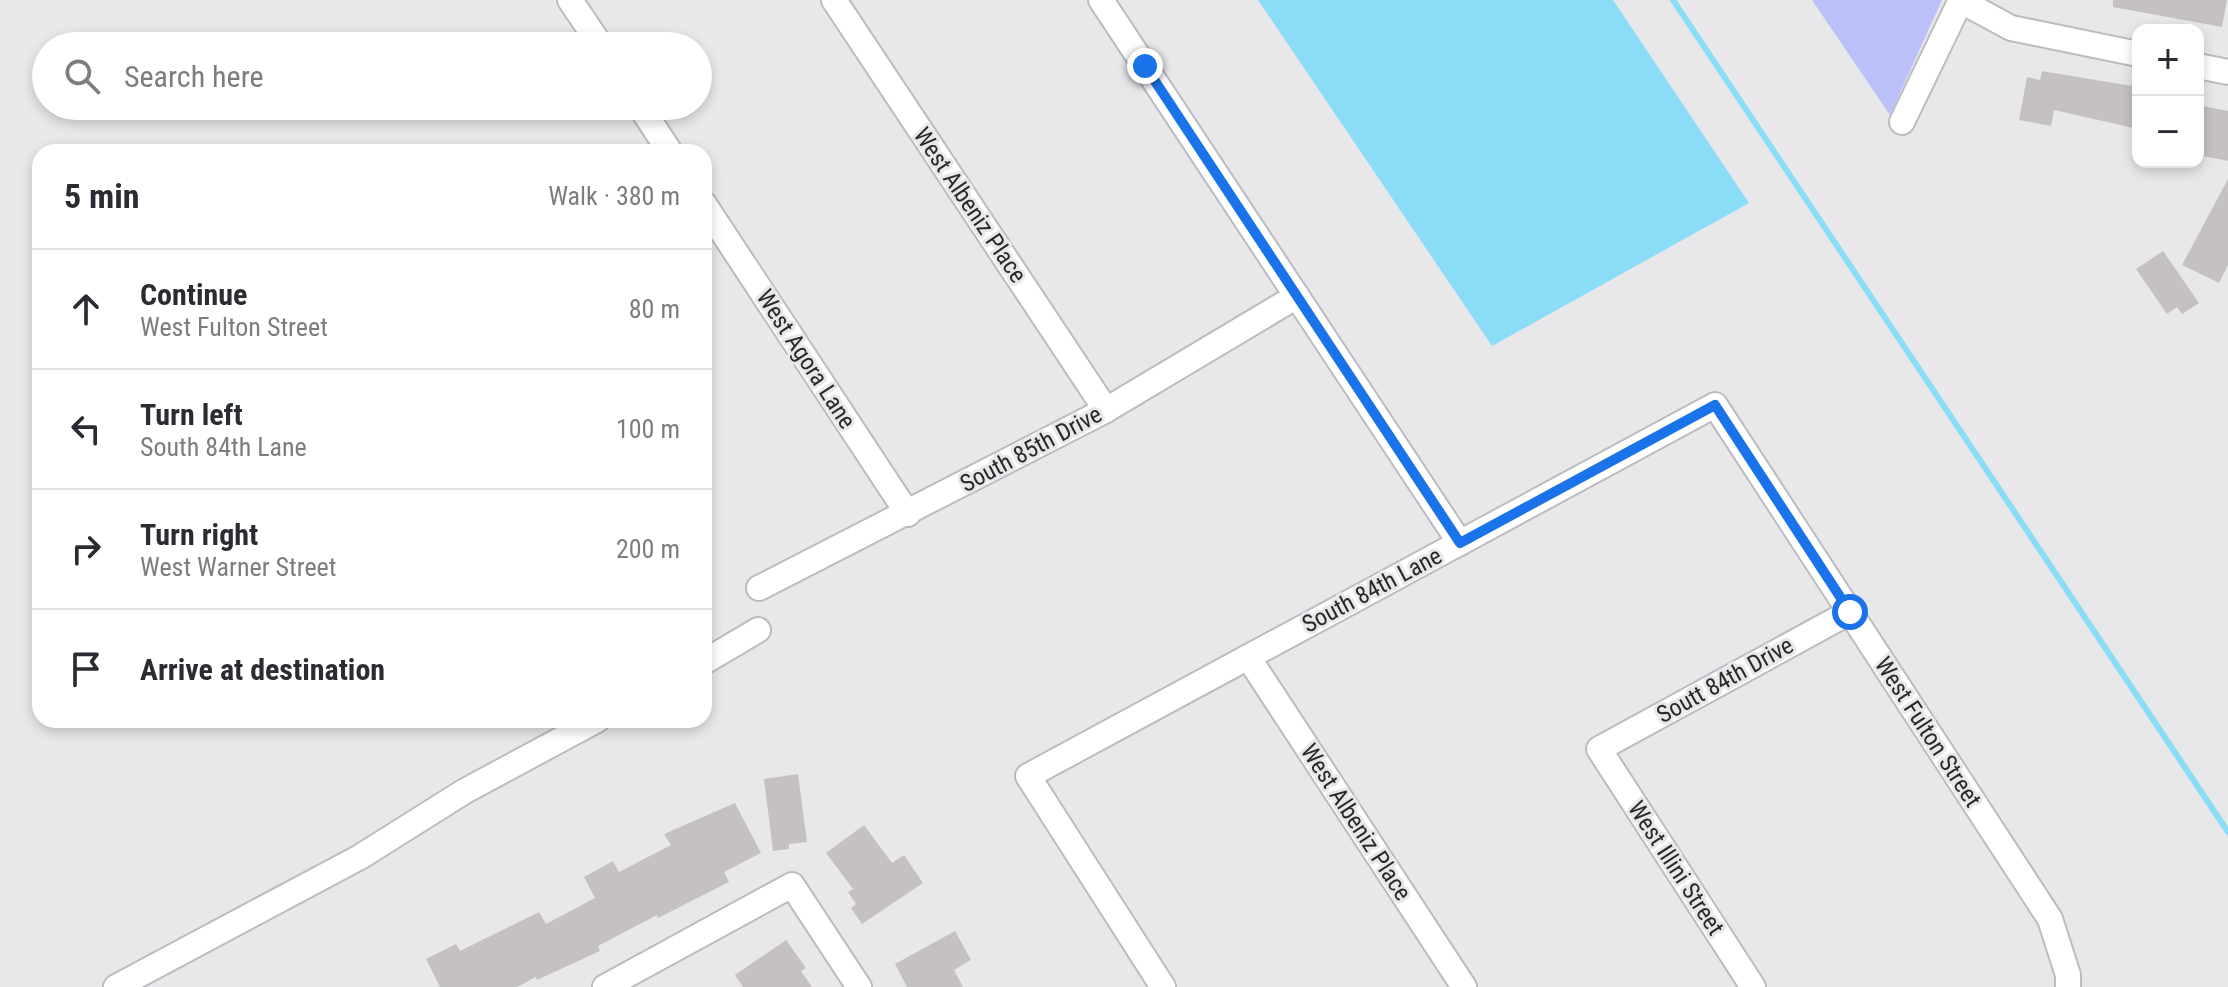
<!DOCTYPE html>
<html lang="en">
<head>
<meta charset="utf-8">
<style>
	body { margin:0; font-family:"Roboto Condensed",sans-serif; background:#f2f2f3; color:#2b2b33 }
	.controls { position:absolute; right:24px; top:24px; display:grid; overflow:hidden; border-radius:16px; box-shadow:0 4px 12px #0003 }
	.controls button { width:72px; height:72px; display:grid; place-items:center; padding:0; border:0; border-bottom:2px solid #e1e1e2; background:#fff; color:#2b2b33; font:40px sans-serif }
	.stop { position:absolute; width:24px; height:24px; margin:-18px; border:6px solid #1a73e8; border-radius:50%; background:#fff }
	.stop.end { background:#1a73e8; border-color:#fff; box-shadow:0 2px 8px #0008 }
	.list { margin:0; padding:0; list-style:none }
	h2 { display:flex; justify-content:space-between; align-items:center; height:104px; margin:0; padding:0 32px; font-size:34px }
	h2 small { font-size:26px; font-weight:400; color:#7c7c81 }
	.list li { display:grid; grid-template-columns:52px 1fr auto; gap:24px; align-items:center; box-sizing:border-box; height:120px; padding:0 32px; border-top:2px solid #e1e1e2 }
	.list b { display:block; font-size:30px; white-space:nowrap }
	.list p { margin:0; font-size:26px; white-space:nowrap; color:#7c7c81 }
	.list em { font-size:26px; font-style:normal; color:#7c7c81 }
	.icon { flex:none; width:44px; height:44px; fill:none; stroke:currentColor; stroke-width:2; stroke-linecap:round; stroke-linejoin:round }
	.map { position:relative; flex:none; width:2228px; height:987px; overflow:hidden }
	.search { position:absolute; background:#fff; box-shadow:0 4px 12px #0003; left:32px; top:32px; width:680px; height:88px; display:flex; align-items:center; gap:20px; box-sizing:border-box; padding:0 28px; border-radius:44px; color:#7c7c81; font-size:30px }
	.panel { position:absolute; background:#fff; box-shadow:0 4px 12px #0003; left:32px; top:144px; width:680px; height:584px; border-radius:24px }
	.map>svg:first-child { display:block }
	.green { fill:#bcc0f9 }
	.water { fill:#8bdcf6 }
	.lines { fill:none; stroke-linecap:round; stroke-linejoin:round }
	.stream { stroke:#8bdcf6; stroke-width:6 }
	.building { fill:#c6c1c1 }
	.minor-casing { stroke:#bcbcc0; stroke-width:28 }
	.minor { stroke:#fff; stroke-width:24 }
	.route { stroke:#1a73e8; stroke-width:10 }
	.labels { text-anchor:middle; stroke-width:6; stroke-linejoin:round; paint-order:stroke }
	.street-label { font-size:24px; fill:#28292a; stroke:#e8e8eb }
</style>
</head>
<body>
<div class="map">
<svg width="2228" height="987" viewBox="0 0 2228 987">
	<rect width="100%" height="100%" fill="#e8e8eb"/>
	<!-- green -->
	<polygon class="green" points="1812,0 1942,0 1890,115"/>
	<!-- water -->
	<polygon class="water" points="1258,0 1613,0 1749,203 1492,346"/>
	<g class="lines">
		<!-- stream -->
		<polyline class="stream" points="1673,0 2228,832"/>
	</g>
	<!-- building -->
	<g class="building">
		<polygon points="2113,0 2227,0 2222,27 2113,7"/>
		<polygon points="2042,71 2138,87 2138,129 2054,110 2051,126 2019,120 2027,77 2040,80"/>
		<polygon points="2198,105 2228,111 2228,161 2198,155"/>
		<polygon points="2228,179 2228,265 2219,283 2182,265"/>
		<polygon points="2163,251 2199,303 2182,314 2177,307 2167,314 2136,269"/>
		<polygon points="798,774 807,842 789,844 789,849 773,851 764,779"/>
		<polygon points="735,803 761,853 724,872 729,882 658,918 657,915 598,946 600,951 537,980 536,977 517,987 440,987 426,959 456,944 460,951 539,912 546,924 595,898 584,877 613,861 619,872 671,845 664,834"/>
		<polygon points="864,825 892,863 904,855 923,883 862,924 851,908 856,904 848,892 853,889 826,853"/>
		<polygon points="955,931 971,960 954,970 963,987 907,987 895,964"/>
		<polygon points="786,940 806,968 801,971 812,987 743,987 735,975"/>
	</g>
	<g class="lines">
		<!-- minor casing -->
		<g class="minor-casing">
			<g id="minor">
				<polyline points="570,0 601,46"/>
				<polyline points="834,0 1106,410"/>
				<polyline points="1101,0 1460,543"/>
				<polyline points="1961,1 2011,28 2138,54"/>
				<polyline points="2198,66 2228,72"/>
				<polyline points="640,106 670,152"/>
				<polyline points="1902,122 1961,0"/>
				<polyline points="704,204 908,514"/>
				<polyline points="759,588 1106,410 1297,296"/>
				<polyline points="1248,657 1464,987"/>
				<polyline points="704,662 758,630"/>
				<polyline points="116,987 360,857 465,791 597,720"/>
				<polyline points="605,987 792,885 859,987"/>
				<polyline points="1163,987 1028,776 1715,405 2050,919 2068,975 2068,987"/>
				<polyline points="1753,987 1599,749 1850,612"/>
			</g>
		</g>
		<!-- minor -->
		<use href="#minor" class="minor"/>
	</g>
	<g class="lines">
		<!-- route -->
		<polyline class="route" points="1145,66 1460,543 1715,405 1850,612"/>
	</g>
	<g class="labels">
		<!-- street labels -->
		<g class="street-label">
			<text transform="translate(970 205) rotate(56)" y="8">West Albeniz Place</text>
			<text transform="translate(806 359) rotate(57)" y="8">West Agora Lane</text>
			<text transform="translate(1031 449) rotate(-28)" y="8">South 85th Drive</text>
			<text transform="translate(1372 590) rotate(-28)" y="8">South 84th Lane</text>
			<text transform="translate(1725 680) rotate(-29)" y="8">Soutt 84th Drive</text>
			<text transform="translate(1928 732) rotate(57)" y="8">West Fulton Street</text>
			<text transform="translate(1356 822) rotate(57)" y="8">West Albeniz Place</text>
			<text transform="translate(1676 868) rotate(57)" y="8">West Illini Street</text>
		</g>
	</g>
</svg>
<div class="controls">
<button>+</button>
<button>−</button>
</div>
<div class="stop" style="left:1850px;top:612px"></div>
<div class="stop end" style="left:1145px;top:66px"></div>
<div class="search"><svg class="icon" aria-label="search" viewBox="0 0 24 24"><circle cx="10" cy="10" r="6"/><path d="M15 15l6 6"/></svg>Search here</div>
<section class="panel">
<h2>5 min<small>Walk · 380 m</small></h2>
<ul class="list">
<li><svg class="icon" aria-label="ahead" viewBox="0 0 24 24"><path d="M12 20V5M6 11l6-6 6 6"/></svg><div><b>Continue</b><p>West Fulton Street</p></div><em>80 m</em></li>
<li><svg class="icon" aria-label="left" viewBox="0 0 24 24"><path d="M17 20v-9H6M10 6l-5 5 5 5"/></svg><div><b>Turn left</b><p>South 84th Lane</p></div><em>100 m</em></li>
<li><svg class="icon" aria-label="right" viewBox="0 0 24 24"><path d="M7 20v-9h11M14 6l5 5-5 5"/></svg><div><b>Turn right</b><p>West Warner Street</p></div><em>200 m</em></li>
<li><svg class="icon" aria-label="arrive" viewBox="0 0 24 24"><path d="M6 21V4h12l-3 4 3 4H6"/></svg><div><b>Arrive at destination</b></div></li>
</ul>
</section>
</div>
</body>
</html>
